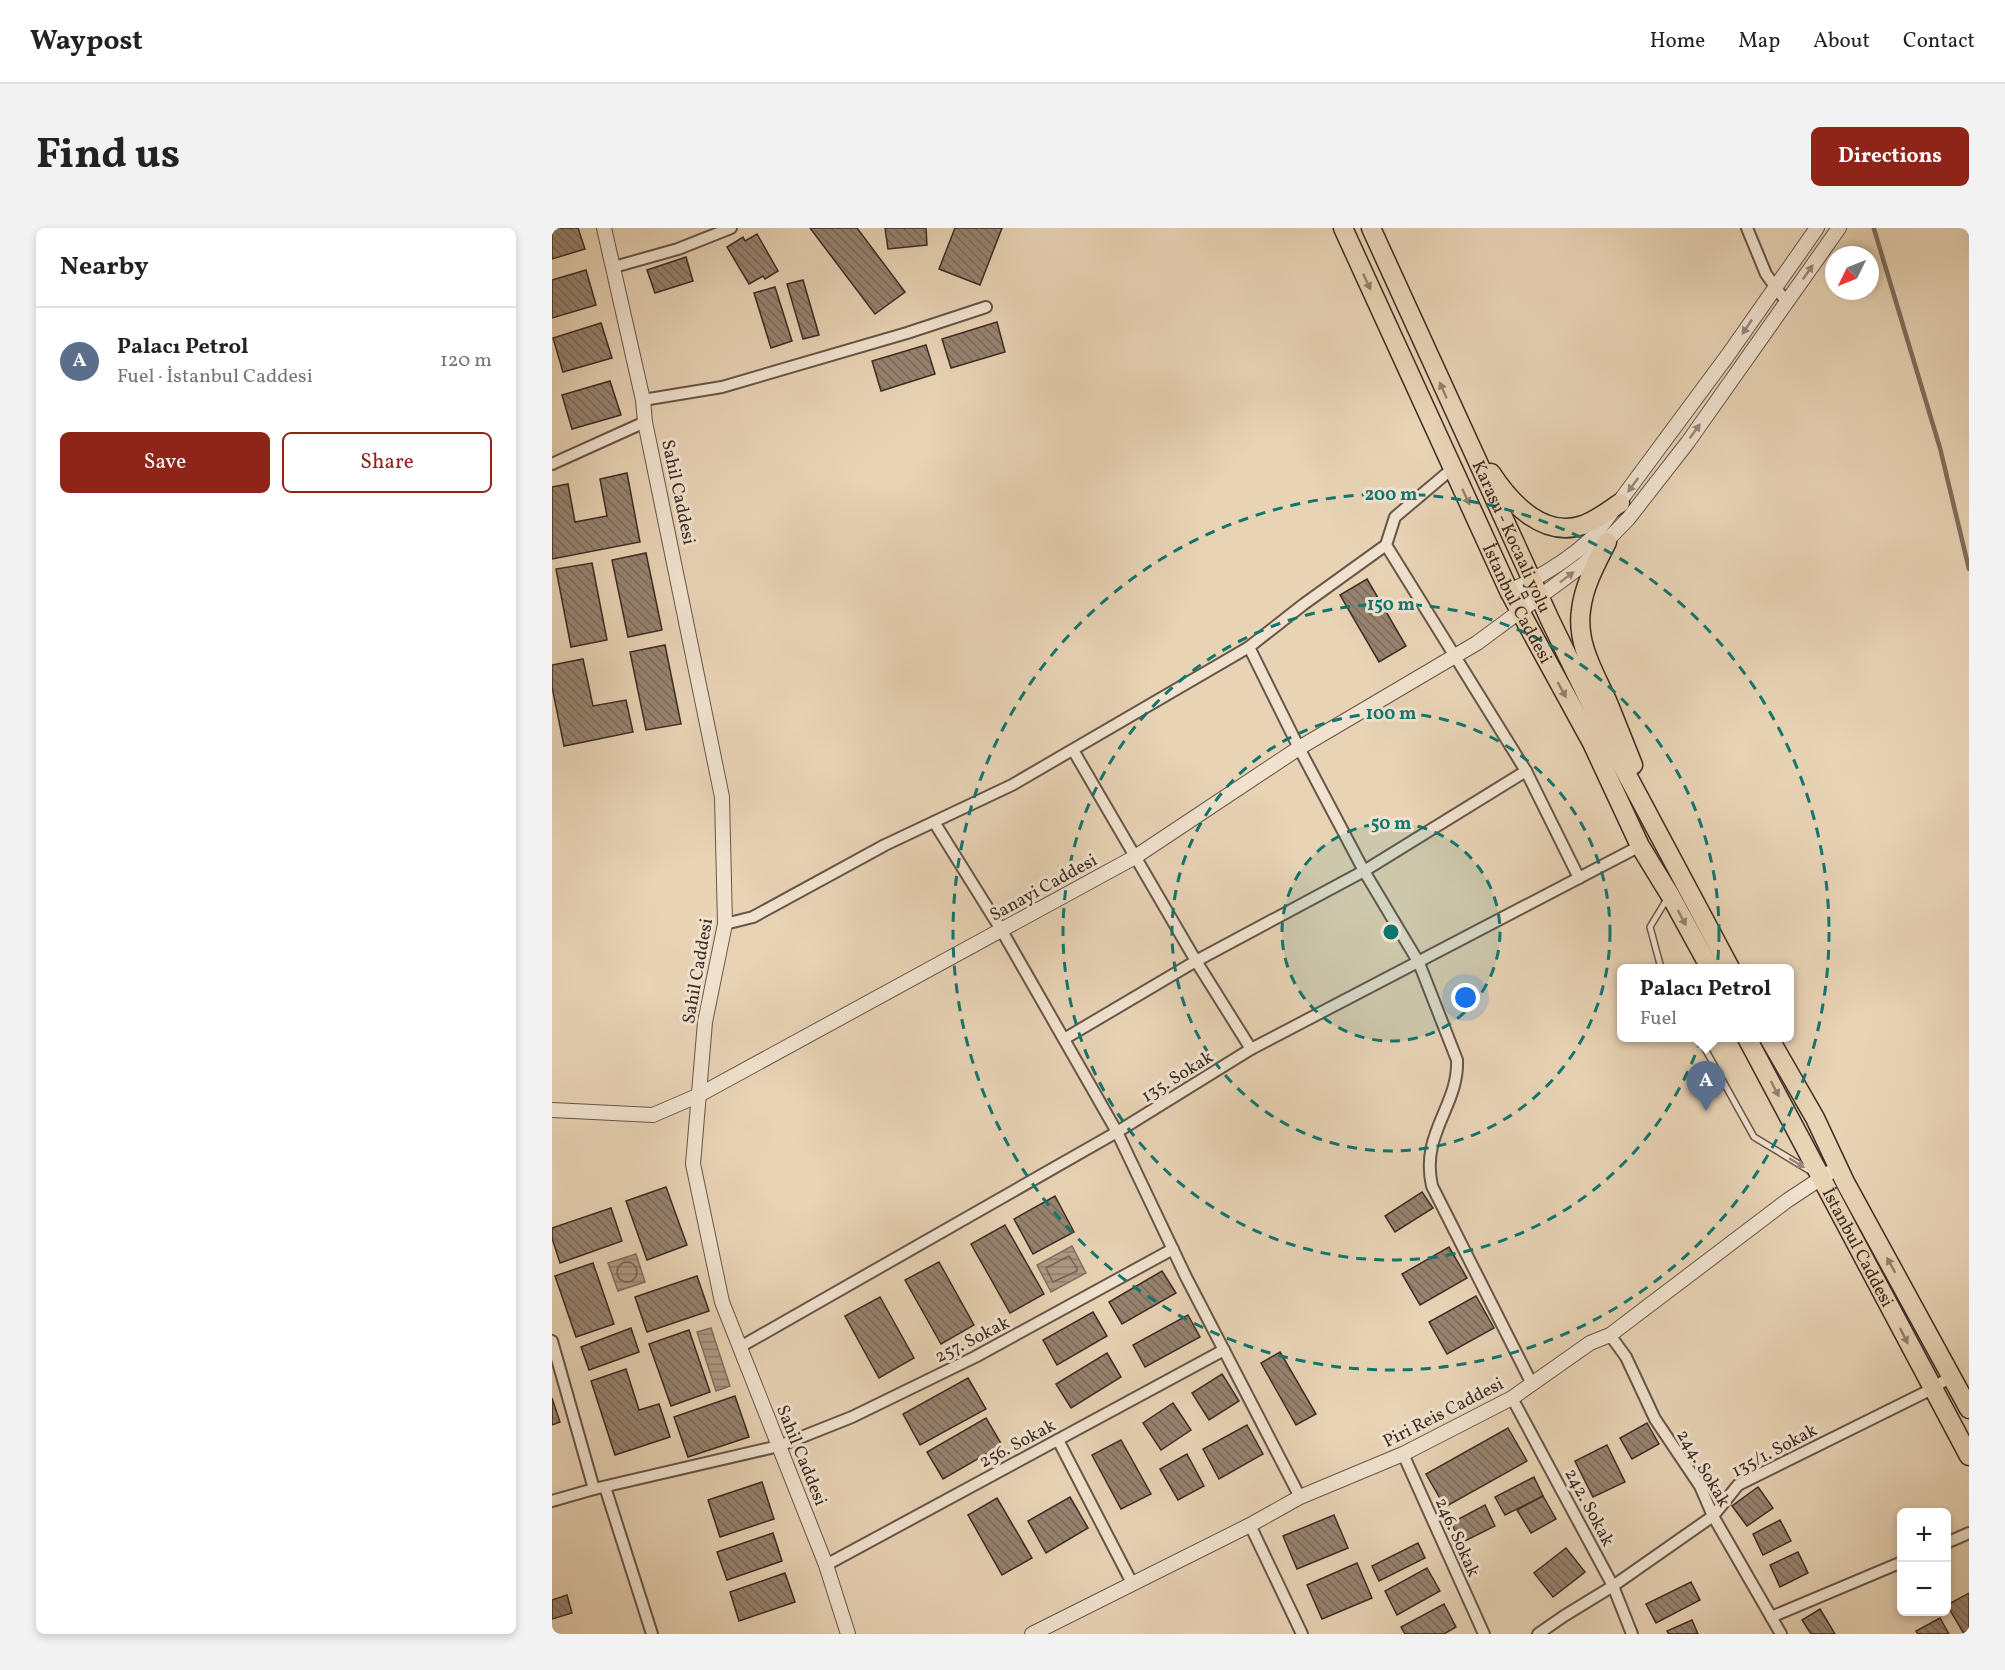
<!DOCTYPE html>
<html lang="en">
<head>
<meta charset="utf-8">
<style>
	body { margin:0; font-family:Vollkorn,serif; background:#f2f2f2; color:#222 }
	.controls { position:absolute; right:18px; bottom:18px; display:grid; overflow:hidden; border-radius:9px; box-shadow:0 3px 9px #0003 }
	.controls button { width:54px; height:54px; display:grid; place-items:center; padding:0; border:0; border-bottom:2px solid #e0e0e0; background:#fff; color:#222; font:30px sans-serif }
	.compass { position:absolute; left:1273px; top:18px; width:54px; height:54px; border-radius:50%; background:#fff; box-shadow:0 3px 9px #0003; rotate:227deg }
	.you { position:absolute; left:914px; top:770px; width:21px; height:21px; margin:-15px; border:4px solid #fff; border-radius:50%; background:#1a73e8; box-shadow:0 0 0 9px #1a73e833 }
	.badge { display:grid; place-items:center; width:39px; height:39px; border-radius:50%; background:#8f2418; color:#fff; font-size:20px; font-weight:700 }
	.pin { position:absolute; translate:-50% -50px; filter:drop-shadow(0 2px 3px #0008) }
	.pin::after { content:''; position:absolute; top:32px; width:21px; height:18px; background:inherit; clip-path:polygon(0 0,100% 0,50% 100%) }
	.popup { position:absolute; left:1065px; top:736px; width:177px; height:78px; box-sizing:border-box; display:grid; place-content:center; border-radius:9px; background:#fff; filter:drop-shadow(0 2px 4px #0005); font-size:20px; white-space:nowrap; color:#767676 }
	.popup b { font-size:22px; color:#222 }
	.popup::after { content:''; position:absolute; left:50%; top:100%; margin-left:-12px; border:12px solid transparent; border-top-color:#fff }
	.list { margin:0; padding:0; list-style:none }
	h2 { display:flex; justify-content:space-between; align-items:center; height:78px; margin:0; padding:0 24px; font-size:26px }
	h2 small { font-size:20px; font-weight:400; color:#767676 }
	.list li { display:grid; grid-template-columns:39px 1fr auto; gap:18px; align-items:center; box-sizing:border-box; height:108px; padding:0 24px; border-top:2px solid #e0e0e0 }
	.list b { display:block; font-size:22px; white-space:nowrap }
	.list p { margin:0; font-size:20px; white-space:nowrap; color:#767676 }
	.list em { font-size:20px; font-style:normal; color:#767676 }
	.actions { display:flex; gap:12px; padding:18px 24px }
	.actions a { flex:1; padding:14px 0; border:2px solid #8f2418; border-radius:9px; text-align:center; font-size:21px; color:#8f2418 }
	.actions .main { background:#8f2418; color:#fff }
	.map { position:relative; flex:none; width:1417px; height:1406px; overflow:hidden; border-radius:9px }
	header { display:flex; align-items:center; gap:36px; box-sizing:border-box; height:84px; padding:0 30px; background:#fff; border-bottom:2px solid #e0e0e0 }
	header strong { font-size:28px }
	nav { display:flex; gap:33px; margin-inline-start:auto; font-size:21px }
	.intro { display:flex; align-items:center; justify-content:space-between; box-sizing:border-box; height:144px; padding:0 36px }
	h1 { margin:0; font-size:42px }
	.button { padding:15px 27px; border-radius:9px; background:#8f2418; color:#fff; font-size:21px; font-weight:700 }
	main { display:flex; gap:36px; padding:0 36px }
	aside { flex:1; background:#fff; border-radius:9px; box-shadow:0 3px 9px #0003 }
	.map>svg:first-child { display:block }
	.water { fill:url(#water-rules); stroke:#816e5e; stroke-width:1.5 }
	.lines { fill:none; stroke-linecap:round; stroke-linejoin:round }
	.shore { stroke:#766354; stroke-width:1.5 }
	.stream { stroke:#816e5e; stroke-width:4.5 }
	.building { fill:url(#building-back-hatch); stroke:#3d2c25; stroke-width:1.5 }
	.service-casing { stroke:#685649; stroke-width:8 }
	.minor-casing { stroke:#685649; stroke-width:14 }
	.tertiary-casing { stroke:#685649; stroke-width:16 }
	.trunk-casing { stroke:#3d2c25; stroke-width:21 }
	.service { stroke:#f0e2cf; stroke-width:5 }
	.minor { stroke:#f0e2cf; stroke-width:10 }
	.tertiary { stroke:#f0e2cf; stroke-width:14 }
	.trunk { stroke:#e8d3b5; stroke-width:18 }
	.oneway { fill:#96877a }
	.oneway2 { fill:#92806d }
	.ring { fill:none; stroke:#0f766e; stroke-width:3; stroke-dasharray:10 8 }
	.labels { text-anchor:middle; stroke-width:6; stroke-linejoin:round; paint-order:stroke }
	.street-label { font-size:18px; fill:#3d2c25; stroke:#f0e2cf }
	.centre { fill:#0f766e; stroke:#f0e2cf; stroke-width:3 }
	.ring-label { font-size:18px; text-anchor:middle; font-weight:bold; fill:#0f766e; stroke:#f0e2cf; stroke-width:6; stroke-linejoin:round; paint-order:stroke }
</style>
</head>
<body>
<header>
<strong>Waypost</strong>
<nav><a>Home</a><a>Map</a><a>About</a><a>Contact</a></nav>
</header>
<div class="intro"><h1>Find us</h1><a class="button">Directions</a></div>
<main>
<aside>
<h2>Nearby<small></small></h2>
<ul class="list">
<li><span class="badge" style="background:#5c6f8a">A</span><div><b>Palacı Petrol</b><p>Fuel · İstanbul Caddesi</p></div><em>120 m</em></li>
</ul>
<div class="actions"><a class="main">Save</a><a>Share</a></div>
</aside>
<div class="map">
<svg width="1417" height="1406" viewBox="0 0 1417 1406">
	<defs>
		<pattern id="water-rules" width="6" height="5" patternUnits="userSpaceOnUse" patternTransform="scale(1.5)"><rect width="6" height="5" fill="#ae9a84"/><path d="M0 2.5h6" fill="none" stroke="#8f7e6c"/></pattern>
		<pattern id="building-back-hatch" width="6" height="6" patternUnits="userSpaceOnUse" patternTransform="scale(1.5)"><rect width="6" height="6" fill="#968370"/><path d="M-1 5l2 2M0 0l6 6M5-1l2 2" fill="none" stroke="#7c6b5c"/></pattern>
	</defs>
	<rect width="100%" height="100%" fill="#e8d3b5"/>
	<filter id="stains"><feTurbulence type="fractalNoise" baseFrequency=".00333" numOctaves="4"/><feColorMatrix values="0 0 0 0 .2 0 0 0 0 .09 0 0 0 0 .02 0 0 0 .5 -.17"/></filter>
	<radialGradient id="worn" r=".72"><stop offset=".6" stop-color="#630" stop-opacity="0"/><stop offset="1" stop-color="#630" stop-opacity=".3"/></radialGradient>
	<!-- water -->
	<g class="water">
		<polygon points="520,1018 534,1045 499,1064 485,1037"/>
		<polygon points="84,1026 93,1054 66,1063 56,1035"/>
		<polygon points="159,1100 178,1158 164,1163 145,1104"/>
	</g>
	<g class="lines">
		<!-- shore -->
		<g class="shore">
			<polygon points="517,1028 525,1040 525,1043 501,1054 494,1040"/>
			<circle cx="75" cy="1044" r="10"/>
		</g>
		<!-- stream -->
		<polyline class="stream" points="1322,1 1388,220 1417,341"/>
	</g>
	<!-- building -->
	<g class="building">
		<polygon points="0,0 26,0 33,21 0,31"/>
		<polygon points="258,0 305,0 353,64 323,86"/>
		<polygon points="333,0 374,0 375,17 336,21"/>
		<polygon points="403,0 450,0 428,57 387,41"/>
		<polygon points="205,6 226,43 213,51 211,48 197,56 175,19 191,9 193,13"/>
		<polygon points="134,29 141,53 103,65 95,42"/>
		<polygon points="34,42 44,77 0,90 0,52"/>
		<polygon points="251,52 267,107 251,111 235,56"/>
		<polygon points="223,59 240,113 219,120 202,65"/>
		<polygon points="445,94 453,124 399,140 390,111"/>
		<polygon points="49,95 60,130 11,144 1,110"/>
		<polygon points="374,117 383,146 329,163 320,133"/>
		<polygon points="58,153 69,187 20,201 10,167"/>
		<polygon points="75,245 88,314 0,331 0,259 16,256 23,294 55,288 48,251"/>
		<polygon points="94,325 110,402 76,409 60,332"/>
		<polygon points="40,335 55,412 19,419 4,341"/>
		<polygon points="815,351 854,418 827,434 788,367"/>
		<polygon points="113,417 129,496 94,502 78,424"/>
		<polygon points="31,431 41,478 74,472 81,504 12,518 0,459 0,437"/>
		<polygon points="114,959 135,1017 95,1032 74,973"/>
		<polygon points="870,964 881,980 843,1004 833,988"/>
		<polygon points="503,968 522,1004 481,1026 462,991"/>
		<polygon points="59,980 70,1013 8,1035 0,1010 0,1000"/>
		<polygon points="453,997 492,1066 458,1085 419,1016"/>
		<polygon points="897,1019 915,1050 868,1077 850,1046"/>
		<polygon points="387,1034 422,1097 389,1116 353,1052"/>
		<polygon points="41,1035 62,1096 24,1109 3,1048"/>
		<polygon points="610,1043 624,1065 570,1096 557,1074"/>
		<polygon points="145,1048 157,1083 95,1104 83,1069"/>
		<polygon points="924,1068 942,1100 895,1126 877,1094"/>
		<polygon points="328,1069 362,1130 327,1150 293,1088"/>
		<polygon points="541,1084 555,1108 505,1137 491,1112"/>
		<polygon points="636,1087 648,1109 593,1139 581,1117"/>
		<polygon points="79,1100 87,1124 37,1142 29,1119"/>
		<polygon points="137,1102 158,1164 119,1178 97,1116"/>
		<polygon points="728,1124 764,1186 744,1197 709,1135"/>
		<polygon points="555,1125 569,1149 519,1180 504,1156"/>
		<polygon points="74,1141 87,1182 107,1176 118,1209 63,1227 39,1153"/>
		<polygon points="670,1146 687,1173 657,1192 640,1165"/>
		<polygon points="416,1150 434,1181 368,1217 351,1186"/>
		<polygon points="183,1168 197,1209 136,1229 122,1189"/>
		<polygon points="0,1170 8,1194 0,1197"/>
		<polygon points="621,1175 639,1202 609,1222 591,1195"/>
		<polygon points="434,1190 450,1217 391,1251 375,1224"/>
		<polygon points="1095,1195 1107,1216 1080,1231 1068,1210"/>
		<polygon points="695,1197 711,1226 667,1251 651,1221"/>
		<polygon points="956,1200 975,1233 893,1279 874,1246"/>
		<polygon points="569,1212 599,1266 569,1281 540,1227"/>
		<polygon points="1055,1217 1073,1254 1041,1269 1023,1233"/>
		<polygon points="635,1226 652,1258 626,1272 608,1241"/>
		<polygon points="982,1249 991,1268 953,1287 943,1269"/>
		<polygon points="210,1254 222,1291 168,1309 156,1272"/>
		<polygon points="1206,1259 1221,1280 1195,1298 1180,1278"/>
		<polygon points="991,1268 1004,1291 979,1305 965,1282"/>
		<polygon points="518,1269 536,1300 494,1325 476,1293"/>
		<polygon points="445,1270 480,1330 450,1347 416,1287"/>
		<polygon points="933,1277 943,1298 909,1315 899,1295"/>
		<polygon points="782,1287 796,1320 745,1341 731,1308"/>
		<polygon points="1228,1292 1239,1313 1211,1327 1201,1306"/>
		<polygon points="221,1305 230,1333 175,1352 165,1324"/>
		<polygon points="866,1315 873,1330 827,1353 820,1338"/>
		<polygon points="1014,1320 1033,1344 1001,1369 982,1345"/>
		<polygon points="1246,1324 1256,1345 1228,1359 1218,1337"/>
		<polygon points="805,1335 820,1370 770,1391 755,1357"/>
		<polygon points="875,1340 888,1363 845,1387 833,1363"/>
		<polygon points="233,1345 243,1374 187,1393 178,1364"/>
		<polygon points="1139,1354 1148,1372 1104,1395 1094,1376"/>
		<polygon points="1417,1365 1417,1406 1412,1406 1395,1377"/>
		<polygon points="15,1367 20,1385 0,1391 0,1372"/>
		<polygon points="892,1376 904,1399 892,1406 853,1406 849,1399"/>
		<polygon points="1268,1381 1283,1406 1259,1406 1250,1392"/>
		<polygon points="1388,1390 1397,1406 1366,1406 1364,1403"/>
		<polygon points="1140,1392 1146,1406 1117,1406 1115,1403"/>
	</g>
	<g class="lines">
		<!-- service casing -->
		<g class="service-casing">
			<g id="service">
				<polyline points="1109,740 1098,699 1115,671"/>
				<polyline points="1147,810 1202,909 1260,944"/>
			</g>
		</g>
		<!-- minor casing -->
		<g class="minor-casing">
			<g id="minor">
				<polyline points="1195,0 1214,46 1235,75"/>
				<polyline points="62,39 126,21 179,0"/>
				<polyline points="91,172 170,159 355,105 434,79"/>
				<polyline points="0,236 93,194"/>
				<polyline points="834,317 974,543 1027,650"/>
				<path d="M697,419L747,520L812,643L867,735L905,832C907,878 868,905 880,958L980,1156"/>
				<polyline points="521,522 644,733 699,821"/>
				<polyline points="382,594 450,703 565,904 634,1049 748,1269"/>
				<polyline points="173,696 201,689 333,617 460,557 697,419 752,376 834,317 843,289 901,240"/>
				<polyline points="512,811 644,733 812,643 974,543"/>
				<polyline points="1058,1107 1074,1129 1103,1191 1148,1258 1161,1288 1229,1406"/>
				<polyline points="0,1113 42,1261"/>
				<polyline points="188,1119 565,904 699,821 1088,618"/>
				<polyline points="960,1170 1061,1358 1080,1406"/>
				<polyline points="506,1212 580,1355"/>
				<polyline points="851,1226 932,1406"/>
				<polyline points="53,1259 100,1406"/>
				<polyline points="0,1273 42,1261 227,1218 300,1189 423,1129 621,1021"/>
				<polyline points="698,1297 750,1406"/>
				<polyline points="1394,1315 1417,1305"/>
				<polyline points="274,1337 672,1122"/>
				<polyline points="1219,1389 1350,1334"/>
				<polyline points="986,1406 1012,1388 1061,1358 1161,1288 1186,1257 1380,1161 1399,1148"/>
			</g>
		</g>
		<!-- tertiary casing -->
		<g class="tertiary-casing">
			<g id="tertiary">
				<polyline points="52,0 91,172 93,194 170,569 173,696 153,794 141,936 170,1074 274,1337 296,1406"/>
				<path d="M957,363C989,349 1017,332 1042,308L1176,127L1265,0"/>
				<polyline points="0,882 101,887 145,868 583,629 747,520 925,415 1032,336 1076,291 1136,214 1287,0"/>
				<polyline points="480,1406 698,1297 748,1269 851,1226 960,1170 1038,1115 1058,1107 1236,972 1277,945"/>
			</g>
		</g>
		<!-- trunk casing -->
		<g class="trunk-casing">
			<g id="trunk">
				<path id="s1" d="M791,0L957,363L1040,515L1088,618L1118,667L1158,740"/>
				<path id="s2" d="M819,0L999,394L1057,513L1178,740"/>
				<path d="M939,245C958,274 991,311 1031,297C1045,292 1056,283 1068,275"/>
				<path d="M1055,314C1044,336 1032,357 1029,382C1024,417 1044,447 1057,477C1065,497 1073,517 1081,537"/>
				<path id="s3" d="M1195,810L1417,1228"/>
				<polyline points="1217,810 1263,890 1293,954 1417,1181"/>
			</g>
		</g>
		<!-- service -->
		<use href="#service" class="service"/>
		<!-- minor -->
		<use href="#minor" class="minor"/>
		<!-- tertiary -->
		<use href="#tertiary" class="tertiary"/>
		<!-- trunk -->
		<use href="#trunk" class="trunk"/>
	</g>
	<!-- one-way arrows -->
	<defs><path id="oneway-solid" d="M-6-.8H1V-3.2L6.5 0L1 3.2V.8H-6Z" transform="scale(1.5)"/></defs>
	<g class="oneway">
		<use href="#oneway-solid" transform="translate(1256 44) rotate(-55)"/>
		<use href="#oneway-solid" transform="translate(1195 99) rotate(124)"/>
		<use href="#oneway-solid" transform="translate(1143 203) rotate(-54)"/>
		<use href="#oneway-solid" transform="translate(1081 257) rotate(126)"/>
		<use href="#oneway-solid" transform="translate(1015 349) rotate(-37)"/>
		<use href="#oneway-solid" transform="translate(1245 935) rotate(31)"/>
	</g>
	<g class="oneway2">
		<use href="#oneway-solid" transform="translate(815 54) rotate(65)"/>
		<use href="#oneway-solid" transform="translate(891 162) rotate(-114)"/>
		<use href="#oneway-solid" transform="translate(914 269) rotate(65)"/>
		<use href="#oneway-solid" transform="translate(1010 462) rotate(61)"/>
		<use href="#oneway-solid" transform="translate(1130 690) rotate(62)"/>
		<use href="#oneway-solid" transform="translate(1223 861) rotate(62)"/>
		<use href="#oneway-solid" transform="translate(1339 1037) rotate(-119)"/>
		<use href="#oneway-solid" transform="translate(1352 1108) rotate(63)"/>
	</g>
	<!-- distance rings -->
	<circle cx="839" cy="704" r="109" fill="#0f766e" fill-opacity=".12"/>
	<g class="ring">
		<circle cx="839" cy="704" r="109"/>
		<circle cx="839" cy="704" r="219"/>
		<circle cx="839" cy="704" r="328"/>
		<circle cx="839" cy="704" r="438"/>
	</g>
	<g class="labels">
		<!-- street labels -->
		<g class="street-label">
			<text transform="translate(127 264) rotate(78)" y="6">Sahil Caddesi</text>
			<text dy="6" stroke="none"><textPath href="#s2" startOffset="339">Karasu - Kocaali yolu</textPath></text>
			<text dy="6" stroke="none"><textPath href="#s1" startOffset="414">İstanbul Caddesi</textPath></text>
			<text transform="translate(491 659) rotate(-29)" y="6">Sanayi Caddesi</text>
			<text transform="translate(145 743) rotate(-80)" y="6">Sahil Caddesi</text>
			<text transform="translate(625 848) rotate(-32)" y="6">135. Sokak</text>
			<text dy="6" stroke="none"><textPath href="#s3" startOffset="237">İstanbul Caddesi</textPath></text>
			<text transform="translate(420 1111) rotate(-27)" y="6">257. Sokak</text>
			<text transform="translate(891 1184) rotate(-27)" y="6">Piri Reis Caddesi</text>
			<text transform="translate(465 1215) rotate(-28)" y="6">256. Sokak</text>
			<text transform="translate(1222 1222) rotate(-28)" y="6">135/1. Sokak</text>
			<text transform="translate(250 1227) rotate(68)" y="6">Sahil Caddesi</text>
			<text transform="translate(1152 1240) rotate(59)" y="6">244. Sokak</text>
			<text transform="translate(1038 1279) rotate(62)" y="6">242. Sokak</text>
			<text transform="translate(906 1309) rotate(66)" y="6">246. Sokak</text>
		</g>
	</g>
	<circle cx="839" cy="704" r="9" class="centre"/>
	<g class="ring-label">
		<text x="839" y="272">200 m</text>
		<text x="839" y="382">150 m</text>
		<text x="839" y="491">100 m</text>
		<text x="839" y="601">50 m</text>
	</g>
	<rect width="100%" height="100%" filter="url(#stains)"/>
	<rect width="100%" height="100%" fill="url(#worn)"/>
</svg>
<div class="controls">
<button>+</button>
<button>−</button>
</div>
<svg class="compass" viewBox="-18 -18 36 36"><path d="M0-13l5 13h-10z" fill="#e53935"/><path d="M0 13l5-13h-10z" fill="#767676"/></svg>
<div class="you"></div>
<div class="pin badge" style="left:1154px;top:883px;background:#5c6f8a">A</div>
<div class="popup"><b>Palacı Petrol</b>Fuel</div>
</div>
</main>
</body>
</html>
